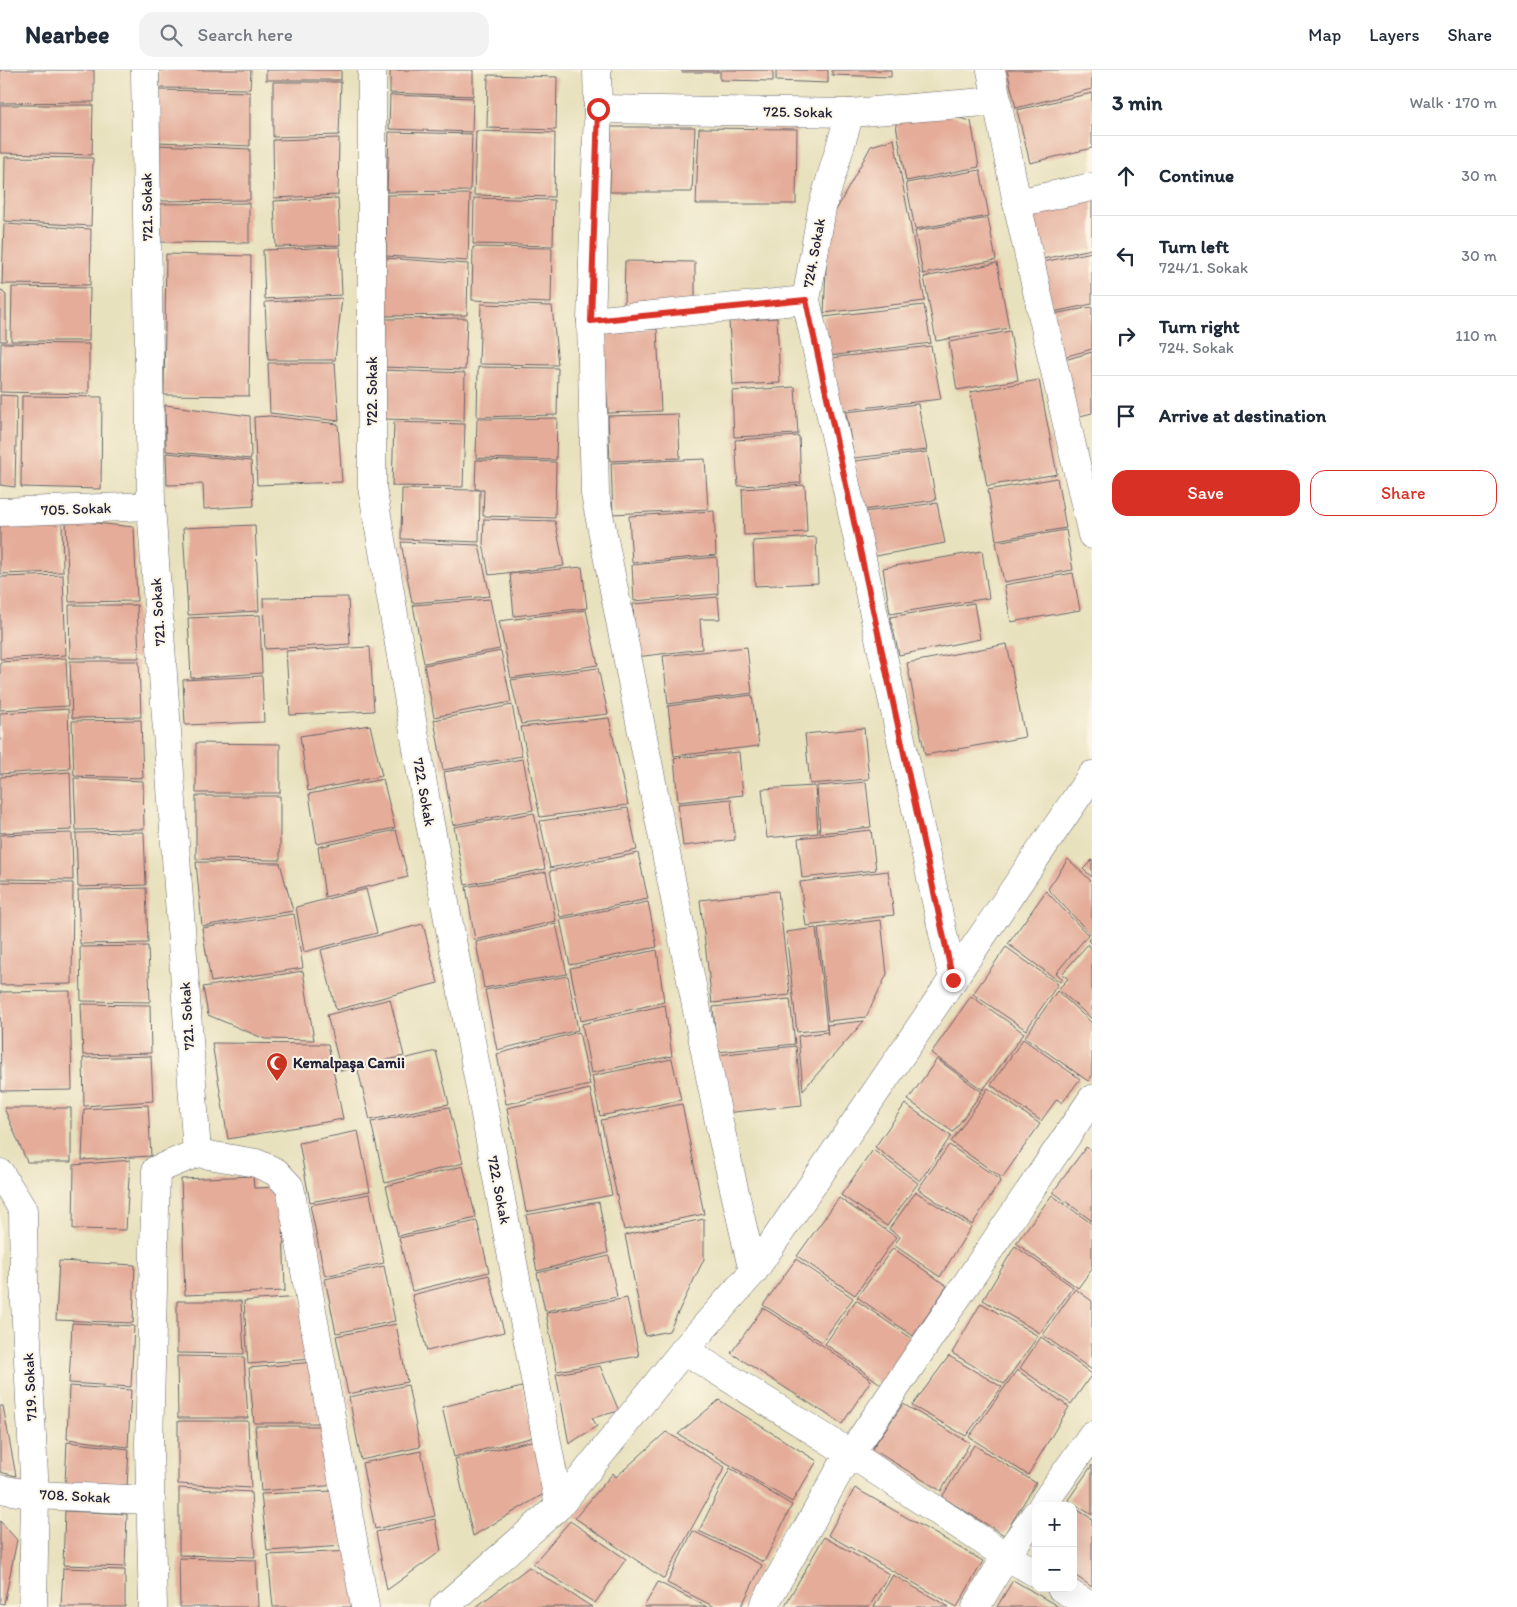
<!DOCTYPE html>
<html lang="en">
<head>
<meta charset="utf-8">
<style>
	body { margin:0; font-family:Itim,sans-serif; background:#f2f2f3; color:#1f2937 }
	.controls { position:absolute; right:15px; bottom:15px; display:grid; overflow:hidden; border-radius:10px; box-shadow:0 5px 20px #0002 }
	.controls button { width:45px; height:45px; display:grid; place-items:center; padding:0; border:0; border-bottom:1px solid #e0e1e3; background:#fff; color:#1f2937; font:25px sans-serif }
	.stop { position:absolute; width:15px; height:15px; margin:-11px; border:4px solid #d93025; border-radius:50%; background:#fff }
	.stop.end { background:#d93025; border-color:#fff; box-shadow:0 1px 5px #0008 }
	.list { margin:0; padding:0; list-style:none }
	h2 { display:flex; justify-content:space-between; align-items:center; height:65px; margin:0; padding:0 20px; font-size:21px }
	h2 small { font-size:16px; font-weight:400; color:#747a83 }
	.list li { display:grid; grid-template-columns:32px 1fr auto; gap:15px; align-items:center; box-sizing:border-box; height:80px; padding:0 20px; border-top:1px solid #e0e1e3 }
	.list b { display:block; font-size:19px; white-space:nowrap }
	.list p { margin:0; font-size:16px; white-space:nowrap; color:#747a83 }
	.list em { font-size:16px; font-style:normal; color:#747a83 }
	.actions { display:flex; gap:10px; padding:15px 20px }
	.actions a { flex:1; padding:11px 0; border:1px solid #d93025; border-radius:15px; text-align:center; font-size:18px; color:#d93025 }
	.actions .main { background:#d93025; color:#fff }
	.icon { flex:none; width:28px; height:28px; fill:none; stroke:currentColor; stroke-width:2; stroke-linecap:round; stroke-linejoin:round }
	.map { position:relative; flex:none; width:1092px; height:1537px; overflow:hidden }
	header { display:flex; align-items:center; gap:30px; box-sizing:border-box; height:70px; padding:0 25px; background:#fff; border-bottom:1px solid #e0e1e3 }
	header strong { font-size:24px }
	nav { display:flex; gap:28px; margin-inline-start:auto; font-size:18px }
	.search { width:350px; height:45px; background:#f2f2f3; display:flex; align-items:center; gap:12px; box-sizing:border-box; padding:0 18px; border-radius:15px; color:#747a83; font-size:19px }
	main { display:flex }
	aside { flex:1; background:#fff }
	.map>svg:first-child { display:block }
	.building { fill:#e4ac99 }
	.lines { fill:none; stroke-linecap:round; stroke-linejoin:round }
	.minor-casing { stroke:#676569; stroke-width:29 }
	.minor { stroke:#fff; stroke-width:28 }
	.route { stroke:#d93025; stroke-width:6 }
	.labels { text-anchor:middle; stroke-width:4; stroke-linejoin:round; paint-order:stroke }
	.street-label { font-size:15px; fill:#22223b; stroke:#fcf5e5 }
	.poi-label { font-size:15px; font-weight:bold; fill:#22223b; stroke:#fcf5e5; text-anchor:start }
</style>
</head>
<body>
<header>
<strong>Nearbee</strong>
<div class="search"><svg class="icon" aria-label="search" viewBox="0 0 24 24"><circle cx="10" cy="10" r="6"/><path d="M15 15l6 6"/></svg>Search here</div>
<nav><a>Map</a><a>Layers</a><a>Share</a></nav>
</header>
<main>
<div class="map">
<svg width="1092" height="1537" viewBox="0 0 1092 1537">
	<rect width="100%" height="100%" fill="#fcf5e5"/>
	<filter id="ink" filterUnits="userSpaceOnUse"><feTurbulence type="fractalNoise" baseFrequency=".02" numOctaves="2"/><feDisplacementMap in="SourceGraphic" scale="10" xChannelSelector="R" yChannelSelector="G"/><feConvolveMatrix kernelMatrix="1 2 1 2 8 2 1 2 1" color-interpolation-filters="sRGB"/></filter>
	<filter id="wash" filterUnits="userSpaceOnUse"><feTurbulence type="fractalNoise" baseFrequency=".0096" numOctaves="4" result="noise"/><feDisplacementMap in="SourceGraphic" scale="20" xChannelSelector="R" yChannelSelector="G"/><feGaussianBlur stdDeviation="1.12" result="paint"/><feColorMatrix in="noise" values="0 0 0 0 0 0 0 0 0 0 0 0 0 0 0 0 0 1.4 0 .05"/><feComposite in="paint" operator="in"/></filter>
	<g filter="url(#wash)">
		<rect width="100%" height="100%" fill="#e8e1be"/>
		<g id="blocks">
			<!-- building -->
			<g class="building">
				<polygon points="0,0 94,0 94,32 0,33"/>
				<polygon points="159,0 251,0 250,19 159,18"/>
				<rect x="266" y="0" width="75" height="10"/>
				<polygon points="390,0 473,0 473,26 390,23"/>
				<rect x="682" y="0" width="36" height="2"/>
				<polygon points="720,0 773,0 773,11 720,10"/>
				<polygon points="776,0 828,0 828,13 776,11"/>
				<polygon points="832,0 891,0 891,7 832,5"/>
				<polygon points="1007,0 1092,0 1092,19 1016,38"/>
				<polygon points="488,5 557,7 556,60 487,58"/>
				<polygon points="273,12 341,12 339,65 273,67"/>
				<polygon points="158,20 250,22 250,76 158,72"/>
				<polygon points="1092,23 1092,78 1030,93 1017,40"/>
				<polygon points="390,25 473,28 472,62 389,59"/>
				<polygon points="0,35 93,35 92,85 0,83"/>
				<polygon points="943,44 971,51 979,97 906,111 895,49"/>
				<polygon points="611,57 695,57 692,122 610,122"/>
				<polygon points="699,58 797,59 796,134 696,134"/>
				<polygon points="476,61 555,63 554,127 474,125"/>
				<polygon points="389,62 472,64 470,121 387,122"/>
				<polygon points="339,68 338,125 274,128 273,70"/>
				<polygon points="894,69 925,231 824,243 828,155 871,76"/>
				<polygon points="158,75 250,79 250,130 158,131"/>
				<polygon points="5,87 93,88 91,156 4,151"/>
				<polygon points="980,100 989,146 915,159 906,113"/>
				<polygon points="470,124 468,191 386,186 387,125"/>
				<polygon points="1092,125 1092,179 1042,189 1032,137"/>
				<polygon points="338,128 340,175 276,177 274,131"/>
				<polygon points="474,128 554,130 553,176 473,174"/>
				<polygon points="249,133 249,173 158,172 158,134"/>
				<polygon points="988,148 996,190 923,204 915,161"/>
				<polygon points="4,154 91,159 90,215 2,214"/>
				<polygon points="340,177 342,225 265,229 263,180"/>
				<polygon points="473,177 552,178 551,233 472,230"/>
				<polygon points="1092,182 1092,234 1053,242 1043,192"/>
				<polygon points="166,184 251,186 249,326 164,325"/>
				<polygon points="386,188 468,194 467,245 384,246"/>
				<polygon points="625,191 695,192 695,236 624,234"/>
				<polygon points="997,193 1009,258 936,271 924,207"/>
				<polygon points="12,217 90,218 89,271 11,271"/>
				<polygon points="0,219 6,225 6,271 0,271"/>
				<polygon points="342,228 335,290 268,290 265,232"/>
				<polygon points="481,234 552,236 558,295 479,294"/>
				<polygon points="924,235 931,273 829,286 824,247"/>
				<polygon points="1092,237 1092,279 1060,288 1053,244"/>
				<polygon points="467,248 465,300 382,297 384,249"/>
				<polygon points="777,248 780,313 733,315 729,251"/>
				<polygon points="657,259 661,341 608,343 603,261"/>
				<polygon points="1010,261 1018,310 957,320 949,272"/>
				<polygon points="1,273 89,274 89,324 0,322"/>
				<polygon points="931,276 941,329 836,341 830,288"/>
				<polygon points="1092,282 1092,343 1076,347 1061,291"/>
				<polygon points="268,293 335,293 339,351 270,343"/>
				<polygon points="478,297 558,298 557,345 477,347"/>
				<polygon points="382,300 465,303 464,351 381,349"/>
				<polygon points="1039,310 1057,404 987,416 970,322"/>
				<polygon points="795,317 798,364 734,367 732,321"/>
				<polygon points="0,325 17,326 15,417 0,415"/>
				<polygon points="22,326 102,327 101,419 21,417"/>
				<polygon points="918,334 927,380 854,388 846,342"/>
				<polygon points="165,335 250,346 251,389 166,381"/>
				<polygon points="678,344 680,388 610,391 608,346"/>
				<polygon points="270,346 338,354 342,412 257,415 254,347"/>
				<polygon points="557,348 556,390 476,388 477,349"/>
				<polygon points="394,352 465,354 463,417 392,416"/>
				<polygon points="799,366 801,413 738,416 735,370"/>
				<polygon points="927,382 936,430 863,440 854,391"/>
				<polygon points="166,383 251,391 254,436 204,439 203,414 167,415"/>
				<polygon points="705,389 708,439 613,444 611,393"/>
				<polygon points="476,390 556,392 555,448 483,446 484,419 475,419"/>
				<polygon points="1057,408 1066,458 996,470 988,420"/>
				<polygon points="805,415 807,462 744,465 742,419"/>
				<polygon points="402,419 480,420 479,472 401,469"/>
				<polygon points="937,433 945,473 871,487 863,442"/>
				<polygon points="714,441 716,485 632,493 629,446"/>
				<polygon points="484,449 555,451 564,496 489,505 483,473"/>
				<polygon points="62,450 63,502 0,504 0,452"/>
				<polygon points="66,450 134,457 137,531 69,532"/>
				<polygon points="255,455 259,541 188,545 183,458"/>
				<polygon points="1066,460 1073,500 1004,512 996,472"/>
				<polygon points="816,467 818,513 755,516 753,471"/>
				<polygon points="401,472 479,475 490,526 412,533"/>
				<polygon points="982,481 989,528 890,544 883,498"/>
				<polygon points="717,487 718,524 634,531 632,495"/>
				<polygon points="582,497 587,538 514,546 510,504"/>
				<polygon points="1073,503 1080,540 1011,552 1004,515"/>
				<polygon points="63,505 66,585 0,589 0,507"/>
				<polygon points="348,527 350,574 265,579 263,528"/>
				<polygon points="718,527 720,549 700,549 702,579 636,587 633,534"/>
				<polygon points="490,529 500,579 424,593 413,535"/>
				<polygon points="974,533 980,569 899,585 890,547"/>
				<polygon points="69,535 137,535 139,588 70,588"/>
				<polygon points="586,540 598,595 511,608 499,551"/>
				<polygon points="260,545 262,603 191,608 188,548"/>
				<polygon points="1007,574 1025,667 925,685 907,593"/>
				<polygon points="370,577 374,641 290,645 286,581"/>
				<polygon points="747,577 752,623 668,634 663,586"/>
				<polygon points="501,581 511,632 434,647 424,595"/>
				<polygon points="66,588 68,636 0,640 0,592"/>
				<polygon points="70,591 139,591 141,647 72,648"/>
				<polygon points="598,598 608,644 521,654 511,610"/>
				<polygon points="262,606 264,652 185,655 183,610"/>
				<polygon points="752,625 759,676 674,686 668,636"/>
				<polygon points="512,635 522,686 443,700 434,650"/>
				<polygon points="68,639 70,699 0,704 0,643"/>
				<polygon points="609,648 628,735 540,747 521,657"/>
				<polygon points="141,650 143,708 74,706 72,651"/>
				<polygon points="370,655 382,706 308,721 300,666"/>
				<polygon points="864,658 869,709 810,714 805,664"/>
				<polygon points="196,673 280,674 280,723 196,723"/>
				<polygon points="739,682 743,725 678,732 674,688"/>
				<polygon points="523,689 533,740 453,755 444,702"/>
				<polygon points="70,702 72,760 0,763 0,707"/>
				<polygon points="74,708 143,711 144,759 76,760"/>
				<polygon points="383,709 395,758 317,774 309,724"/>
				<polygon points="866,712 871,757 820,763 817,716"/>
				<polygon points="815,716 818,763 767,768 762,719"/>
				<polygon points="196,726 280,726 280,790 196,789"/>
				<polygon points="731,729 735,770 683,776 678,734"/>
				<polygon points="628,738 637,780 550,798 540,751"/>
				<polygon points="534,743 545,799 465,815 454,757"/>
				<polygon points="396,760 408,807 325,827 318,777"/>
				<polygon points="871,760 876,800 802,808 798,768"/>
				<polygon points="144,762 146,815 78,817 76,763"/>
				<polygon points="72,763 73,810 0,809 0,765"/>
				<polygon points="638,783 648,829 560,847 550,801"/>
				<polygon points="1068,789 1092,812 1092,875 1088,870 1092,866 1048,819"/>
				<polygon points="1092,790 1092,807 1083,799"/>
				<polygon points="196,792 280,793 293,841 202,856"/>
				<polygon points="888,801 894,845 806,856 800,812"/>
				<polygon points="546,802 556,851 475,870 466,817"/>
				<polygon points="0,812 73,813 72,914 0,915"/>
				<polygon points="146,818 148,873 80,874 78,820"/>
				<polygon points="366,819 377,863 304,882 296,837"/>
				<polygon points="778,821 790,925 712,933 700,830"/>
				<polygon points="1046,821 1088,865 1056,903 1063,909 1060,912 1008,874"/>
				<polygon points="648,832 657,877 570,895 560,849"/>
				<polygon points="294,844 303,898 211,912 202,858"/>
				<polygon points="881,850 887,904 866,947 828,951 818,858"/>
				<polygon points="423,854 438,913 336,940 321,880"/>
				<polygon points="556,854 567,904 484,918 476,872"/>
				<polygon points="816,858 827,959 797,962 786,862"/>
				<polygon points="1088,874 1092,879 1092,949 1058,919 1068,909 1062,904"/>
				<polygon points="148,876 150,932 81,931 80,877"/>
				<polygon points="1006,877 1058,914 1026,960 973,924"/>
				<polygon points="657,880 664,932 581,951 570,898"/>
				<polygon points="303,901 314,970 265,969 208,945 203,917"/>
				<polygon points="568,906 578,960 497,980 485,920"/>
				<polygon points="70,921 72,1020 1,1021 0,922"/>
				<polygon points="1057,921 1092,953 1092,1006 1088,1011 1025,967"/>
				<polygon points="971,926 1024,963 983,1020 931,983"/>
				<polygon points="390,929 404,986 341,1001 327,945"/>
				<polygon points="790,929 795,974 717,982 713,937"/>
				<polygon points="81,934 150,935 151,983 83,985"/>
				<polygon points="665,935 672,986 591,1003 582,954"/>
				<polygon points="864,951 803,1020 798,966 827,962 828,965 827,955"/>
				<polygon points="579,962 590,1015 506,1034 497,984"/>
				<polygon points="1023,969 1080,1009 1062,1033 1057,1029 1041,1051 991,1015"/>
				<polygon points="212,973 328,974 343,1049 228,1069"/>
				<polygon points="796,976 802,1035 724,1043 717,985"/>
				<polygon points="436,981 449,1034 370,1050 358,1000"/>
				<polygon points="151,986 153,1031 84,1036 83,988"/>
				<polygon points="672,989 681,1030 600,1046 592,1006"/>
				<polygon points="937,989 982,1022 953,1062 908,1030"/>
				<polygon points="988,1018 1040,1054 1002,1108 951,1072"/>
				<polygon points="590,1019 612,1125 526,1142 507,1038"/>
				<polygon points="682,1034 704,1144 624,1160 601,1050"/>
				<polygon points="905,1034 951,1066 920,1111 875,1077"/>
				<polygon points="148,1035 151,1086 82,1090 84,1039"/>
				<polygon points="449,1037 463,1093 385,1113 371,1052"/>
				<polygon points="4,1038 71,1038 71,1092 27,1092"/>
				<polygon points="358,1061 370,1121 310,1132 299,1073"/>
				<polygon points="949,1075 1001,1110 972,1155 918,1119"/>
				<polygon points="1086,1077 1092,1081 1092,1151 1053,1122"/>
				<polygon points="873,1080 918,1113 887,1156 841,1125"/>
				<polygon points="130,1090 126,1160 73,1159 74,1095"/>
				<polygon points="463,1096 476,1148 398,1166 386,1116"/>
				<polygon points="253,1106 254,1118 282,1117 285,1221 185,1225 181,1109"/>
				<polygon points="916,1122 971,1157 940,1207 894,1175 900,1167 889,1159"/>
				<polygon points="370,1124 384,1193 325,1206 310,1135"/>
				<polygon points="1052,1125 1092,1154 1092,1199 1078,1218 1016,1173"/>
				<polygon points="839,1128 896,1167 855,1225 797,1186"/>
				<polygon points="599,1132 608,1183 537,1201 526,1145"/>
				<polygon points="704,1149 704,1189 669,1261 645,1266 625,1165"/>
				<polygon points="477,1151 489,1202 412,1221 399,1168"/>
				<polygon points="1015,1176 1073,1217 1040,1263 983,1230"/>
				<polygon points="893,1178 947,1216 913,1266 857,1227"/>
				<polygon points="609,1186 617,1227 545,1241 537,1203"/>
				<polygon points="796,1189 853,1228 822,1272 763,1235"/>
				<polygon points="59,1191 135,1195 133,1253 56,1250"/>
				<polygon points="384,1196 395,1251 336,1263 325,1209"/>
				<polygon points="489,1205 504,1262 427,1281 412,1225"/>
				<polygon points="1075,1219 1092,1231 1092,1300 1043,1265"/>
				<polygon points="300,1227 313,1289 248,1294 244,1231"/>
				<polygon points="627,1228 639,1286 557,1301 546,1243"/>
				<polygon points="856,1230 914,1270 882,1315 825,1274"/>
				<polygon points="177,1231 241,1231 244,1284 177,1283"/>
				<polygon points="981,1233 1038,1266 1004,1314 952,1283"/>
				<polygon points="763,1238 822,1275 871,1310 842,1354 731,1283"/>
				<polygon points="72,1253 134,1256 131,1317 69,1313"/>
				<polygon points="396,1254 407,1312 348,1324 336,1266"/>
				<polygon points="1041,1267 1092,1304 1071,1334 1020,1298"/>
				<polygon points="177,1286 244,1287 248,1348 178,1348"/>
				<polygon points="949,1286 1002,1317 966,1366 912,1336"/>
				<polygon points="314,1292 326,1353 254,1353 249,1298"/>
				<polygon points="600,1296 619,1341 592,1348 597,1356 569,1374 556,1304"/>
				<polygon points="1017,1300 1069,1337 1028,1405 969,1367"/>
				<polygon points="408,1315 420,1377 361,1390 349,1327"/>
				<polygon points="69,1316 131,1320 128,1377 67,1369"/>
				<polygon points="522,1317 534,1367 454,1387 442,1337"/>
				<polygon points="719,1330 817,1391 792,1432 678,1364"/>
				<polygon points="903,1334 970,1373 941,1421 872,1379"/>
				<polygon points="0,1336 3,1336 16,1406 0,1402"/>
				<polygon points="178,1351 248,1351 251,1418 178,1414"/>
				<polygon points="255,1356 326,1356 338,1415 261,1421"/>
				<polygon points="666,1362 725,1397 664,1509 575,1448 613,1403 616,1407"/>
				<polygon points="535,1370 547,1422 473,1466 455,1389"/>
				<polygon points="67,1372 129,1379 127,1416 65,1414"/>
				<polygon points="974,1375 1036,1413 1004,1465 942,1427"/>
				<polygon points="421,1381 435,1446 375,1459 362,1393"/>
				<polygon points="1092,1395 1092,1445 1068,1430"/>
				<polygon points="730,1398 792,1435 764,1492 699,1461"/>
				<polygon points="179,1418 251,1422 255,1487 179,1485"/>
				<polygon points="855,1418 983,1491 957,1537 828,1465"/>
				<polygon points="333,1421 344,1476 267,1481 261,1424"/>
				<polygon points="1073,1437 1092,1449 1092,1517 1073,1504"/>
				<polygon points="65,1441 127,1444 125,1497 63,1495"/>
				<polygon points="435,1449 441,1481 387,1520 376,1462"/>
				<polygon points="0,1451 17,1470 4,1534 0,1533"/>
				<polygon points="570,1451 626,1489 595,1533 533,1494"/>
				<polygon points="693,1461 762,1495 741,1537 715,1537 667,1513"/>
				<polygon points="824,1467 889,1504 869,1537 784,1537"/>
				<polygon points="352,1481 359,1537 273,1537 268,1485"/>
				<polygon points="179,1488 256,1490 258,1537 180,1537"/>
				<polygon points="529,1497 592,1537 476,1537"/>
				<polygon points="63,1498 125,1500 125,1537 61,1537"/>
				<polygon points="893,1505 949,1537 874,1537"/>
				<polygon points="1013,1510 1059,1537 997,1537"/>
				<polygon points="658,1512 707,1537 644,1537"/>
			</g>
		</g>
	</g>
	<g filter="url(#ink)">
		<use href="#blocks" fill-opacity="0" stroke="#676569" stroke-width="1"/>
		<g class="lines">
			<!-- minor casing -->
			<g class="minor-casing">
				<g id="minor">
					<polyline points="145,0 151,436 197,1083"/>
					<polyline points="372,0 372,417 428,743 559,1436"/>
					<polyline points="597,0 598,39 591,251 595,424 720,1057 753,1202"/>
					<polyline points="991,0 1017,133 1092,465"/>
					<polyline points="598,39 850,43 997,31"/>
					<polyline points="850,43 822,138 806,230 953,910"/>
					<polyline points="1017,133 1092,117"/>
					<polyline points="591,251 806,230"/>
					<polyline points="0,442 151,436"/>
					<polyline points="0,1103 23,1140 24,1213 35,1425 33,1537"/>
					<polyline points="684,1280 851,1384 1006,1486 1036,1503"/>
					<polyline points="0,1419 35,1425 151,1430"/>
					<polyline points="1042,1436 1092,1365"/>
					<polyline points="1061,1518 1092,1537"/>
					<polyline points="153,1537 149,1375 156,1100 197,1083 256,1093 276,1102 290,1117 365,1537"/>
					<polyline points="444,1537 559,1436 684,1280 753,1202 1092,705"/>
					<polyline points="763,1537 841,1398 1092,1029"/>
					<polyline points="976,1537 1006,1486 1036,1444"/>
				</g>
			</g>
			<!-- minor -->
			<use href="#minor" class="minor"/>
		</g>
	</g>
	<g class="lines" filter="url(#ink)">
		<!-- route -->
		<polyline class="route" points="598,39 591,251 806,230 953,910"/>
	</g>
	<!-- icons -->
	<defs>
		<g id="mosque-pin" transform="scale(1.125)"><path d="M0 17L-7.5 6A9.5 9.5 0 1 1 7.5 6Z" fill="#c8321e" stroke="#fcf5e5"/><path d="M3.5-4.9A6 6 0 1 0 3.5 4.9A5 5 0 1 1 3.5-4.9Z" fill="#fff"/></g>
	</defs>
	<g fill-rule="evenodd">
		<use href="#mosque-pin" x="277" y="993"/>
	</g>
	<g class="labels">
		<!-- street labels -->
		<g class="street-label">
			<text transform="translate(798 42) rotate(1)" y="5">725. Sokak</text>
			<text transform="translate(147 137) rotate(-91)" y="5">721. Sokak</text>
			<text transform="translate(814 183) rotate(-80)" y="5">724. Sokak</text>
			<text transform="translate(372 321) rotate(-90)" y="5">722. Sokak</text>
			<text transform="translate(76 439) rotate(-2)" y="5">705. Sokak</text>
			<text transform="translate(158 542) rotate(-94)" y="5">721. Sokak</text>
			<text transform="translate(424 722) rotate(80)" y="5">722. Sokak</text>
			<text transform="translate(187 946) rotate(-94)" y="5">721. Sokak</text>
			<text transform="translate(499 1120) rotate(79)" y="5">722. Sokak</text>
			<text transform="translate(30 1317) rotate(-93)" y="5">719. Sokak</text>
			<text transform="translate(75 1426) rotate(3)" y="5">708. Sokak</text>
		</g>
		<!-- poi labels -->
		<g class="poi-label">
			<text x="293" y="998">Kemalpaşa Camii</text>
		</g>
	</g>
</svg>
<div class="controls">
<button>+</button>
<button>−</button>
</div>
<div class="stop" style="left:598px;top:39px"></div>
<div class="stop end" style="left:953px;top:910px"></div>
</div>
<aside>
<h2>3 min<small>Walk · 170 m</small></h2>
<ul class="list">
<li><svg class="icon" aria-label="ahead" viewBox="0 0 24 24"><path d="M12 20V5M6 11l6-6 6 6"/></svg><div><b>Continue</b></div><em>30 m</em></li>
<li><svg class="icon" aria-label="left" viewBox="0 0 24 24"><path d="M17 20v-9H6M10 6l-5 5 5 5"/></svg><div><b>Turn left</b><p>724/1. Sokak</p></div><em>30 m</em></li>
<li><svg class="icon" aria-label="right" viewBox="0 0 24 24"><path d="M7 20v-9h11M14 6l5 5-5 5"/></svg><div><b>Turn right</b><p>724. Sokak</p></div><em>110 m</em></li>
<li><svg class="icon" aria-label="arrive" viewBox="0 0 24 24"><path d="M6 21V4h12l-3 4 3 4H6"/></svg><div><b>Arrive at destination</b></div></li>
</ul>
<div class="actions"><a class="main">Save</a><a>Share</a></div>
</aside>
</main>
</body>
</html>
